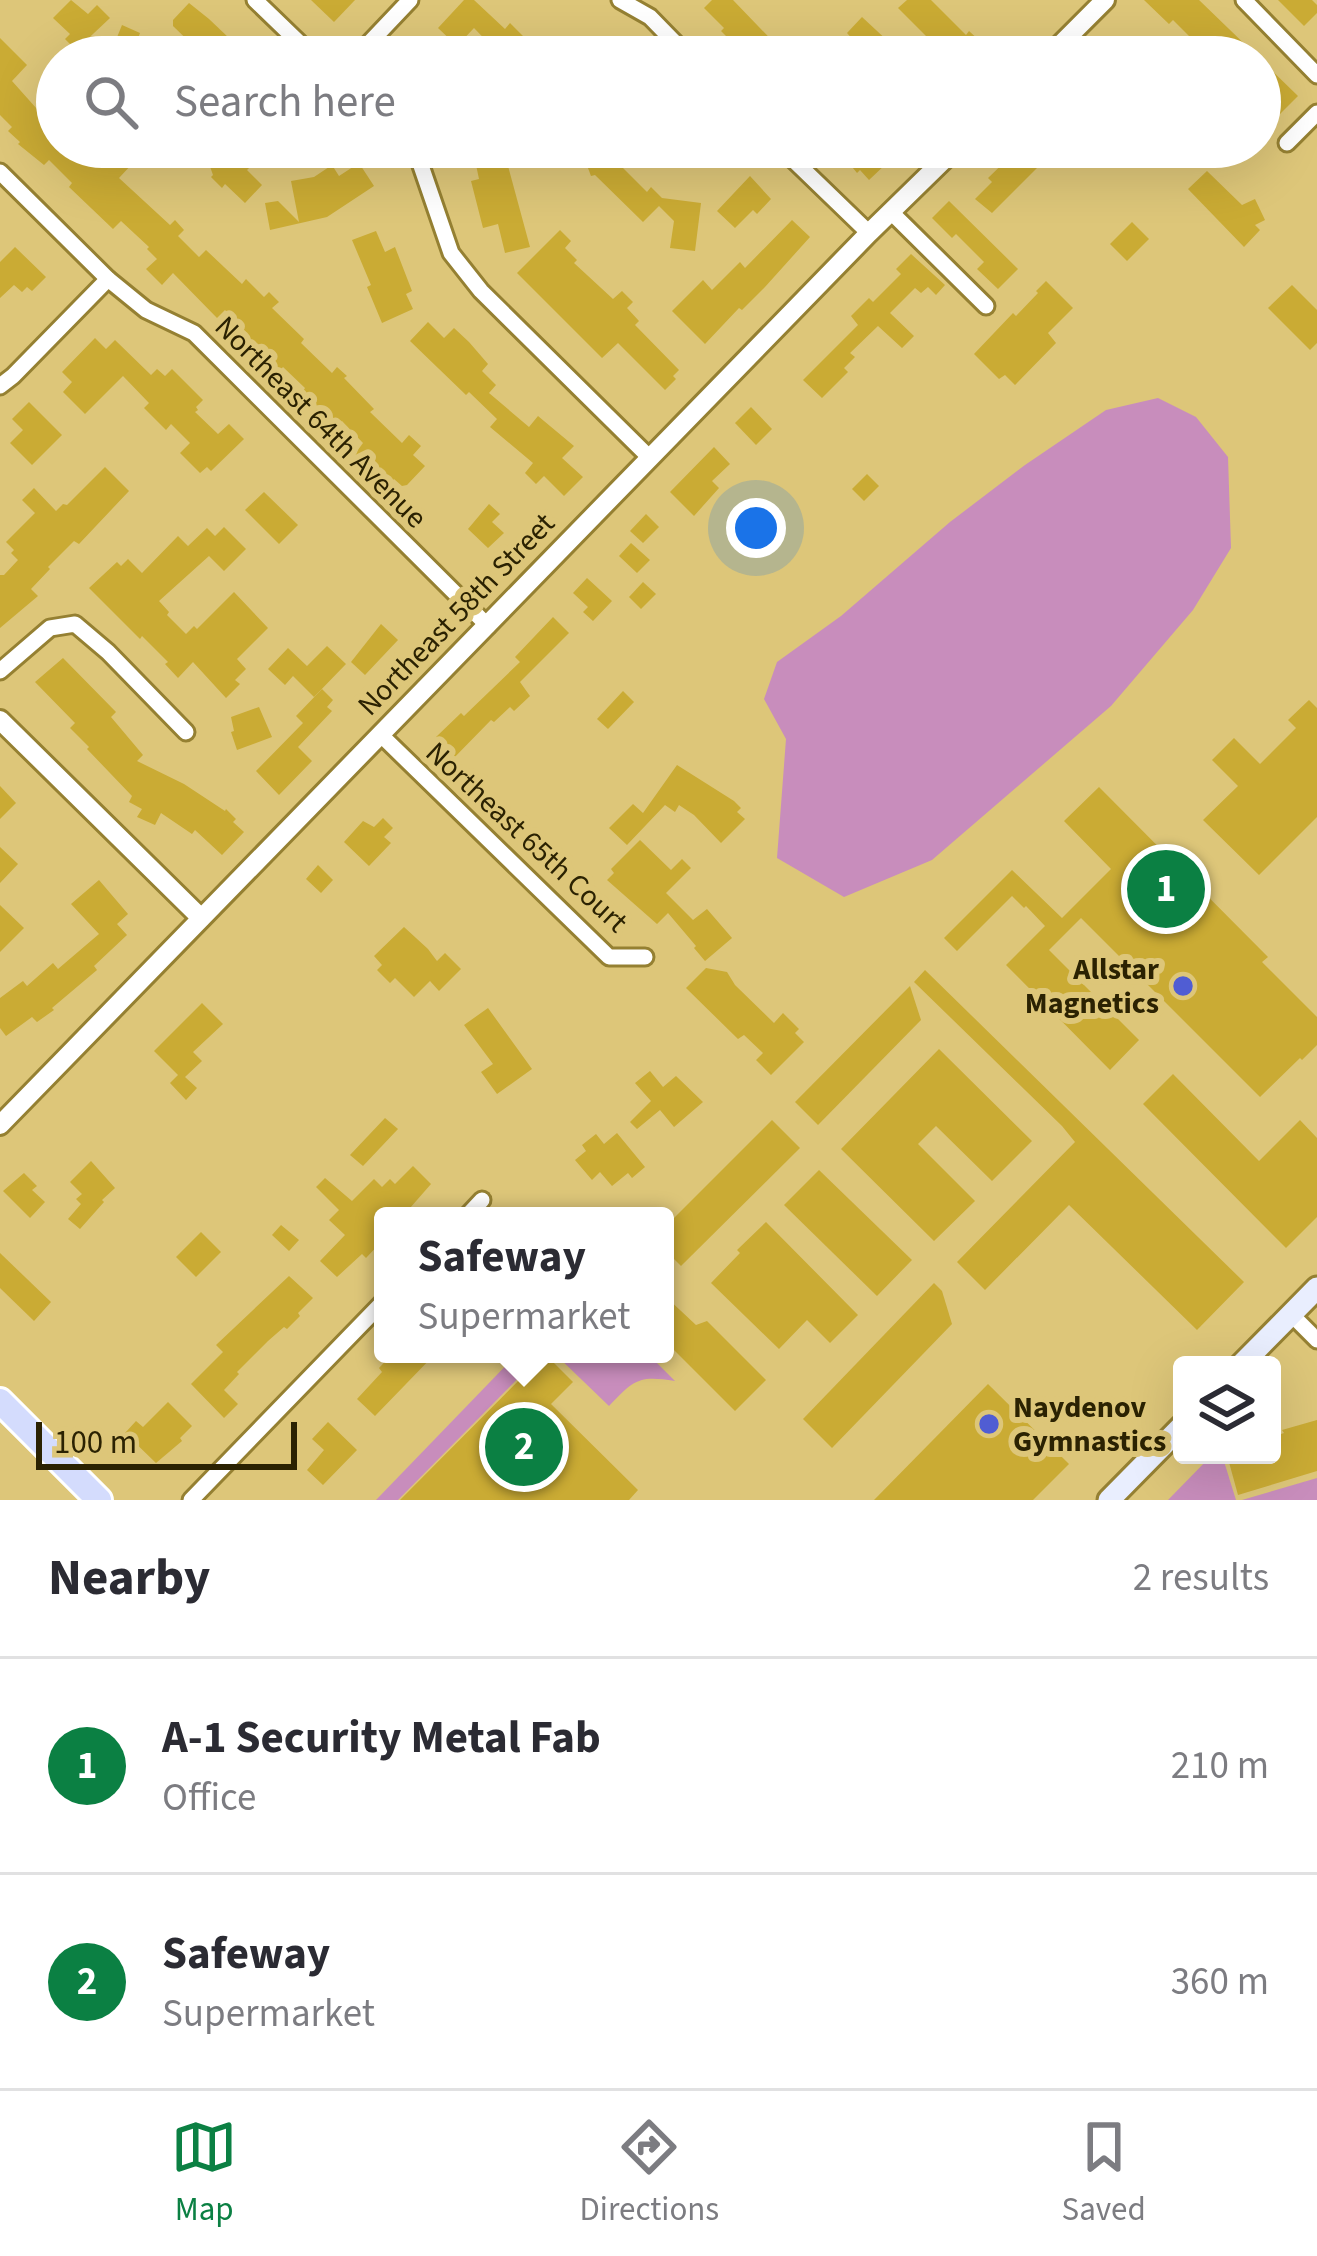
<!DOCTYPE html>
<html lang="en">
<head>
<meta charset="utf-8">
<style>
	body { margin:0; font-family:"Source Sans 3",sans-serif; background:#f7f7f7; color:#2b2b33 }
	.controls { position:absolute; right:36px; bottom:36px; display:grid; overflow:hidden; border-radius:12px; box-shadow:0 12px 48px #0002 }
	.controls button { width:108px; height:108px; display:grid; place-items:center; padding:0; border:0; border-bottom:3px solid #e1e1e2; background:#fff; color:#2b2b33; font:60px sans-serif }
	.scale { position:absolute; left:36px; bottom:30px; width:261px; box-sizing:border-box; padding-left:12px; border:6px solid #2b2202; border-top:0; font-size:33px; line-height:42px; white-space:nowrap; color:#2b2202; -webkit-text-stroke:9px #ddc679; paint-order:stroke }
	.you { position:absolute; left:756px; top:528px; width:42px; height:42px; margin:-30px; border:9px solid #fff; border-radius:50%; background:#1a73e8; box-shadow:0 0 0 18px #1a73e833 }
	.badge { display:grid; place-items:center; width:78px; height:78px; border-radius:50%; background:#0b8043; color:#fff; font-size:39px; font-weight:700 }
	.pin { position:absolute; translate:-50% -50%; border:6px solid #fff; box-shadow:0 3px 12px #0006 }
	.popup { position:absolute; left:374px; top:1207px; width:300px; height:156px; box-sizing:border-box; display:grid; place-content:center; border-radius:12px; background:#fff; filter:drop-shadow(0 3px 9px #0005); font-size:39px; white-space:nowrap; color:#7c7c81 }
	.popup b { font-size:45px; color:#2b2b33 }
	.popup::after { content:''; position:absolute; left:50%; top:100%; margin-left:-24px; border:24px solid transparent; border-top-color:#fff }
	.list { margin:0; padding:0; list-style:none }
	h2 { display:flex; justify-content:space-between; align-items:center; height:156px; margin:0; padding:0 48px; font-size:51px }
	h2 small { font-size:39px; font-weight:400; color:#7c7c81 }
	.list li { display:grid; grid-template-columns:78px 1fr auto; gap:36px; align-items:center; box-sizing:border-box; height:216px; padding:0 48px; border-top:3px solid #e1e1e2 }
	.list b { display:block; font-size:45px; white-space:nowrap }
	.list p { margin:0; font-size:39px; white-space:nowrap; color:#7c7c81 }
	.list em { font-size:39px; font-style:normal; color:#7c7c81 }
	.icon { flex:none; width:66px; height:66px; fill:none; stroke:currentColor; stroke-width:2; stroke-linecap:round; stroke-linejoin:round }
	.map { position:relative; flex:none; width:1317px; height:1500px; overflow:hidden }
	.search { position:absolute; background:#fff; box-shadow:0 12px 48px #0002; left:36px; right:36px; top:36px; height:132px; display:flex; align-items:center; gap:30px; box-sizing:border-box; padding:0 42px; border-radius:66px; color:#7c7c81; font-size:45px }
	.sheet { height:588px; background:#fff }
	nav { display:flex; justify-content:space-around; align-items:center; box-sizing:border-box; height:168px; border-top:3px solid #e1e1e2; background:#fff; font-size:33px; color:#7c7c81 }
	nav a { display:grid; justify-items:center; gap:6px }
	nav .on { color:#0b8043 }
	.map>svg:first-child { display:block }
	.green { fill:#c88dbc }
	.building { fill:#caab34 }
	.lines { fill:none; stroke-linecap:round; stroke-linejoin:round }
	.minor-casing { stroke:#958032; stroke-width:21 }
	.tertiary-casing { stroke:#958032; stroke-width:24 }
	.secondary-casing { stroke:#958032; stroke-width:27 }
	.primary-casing { stroke:#fff; stroke-width:30 }
	.minor { stroke:#fff; stroke-width:15 }
	.tertiary { stroke:#fff; stroke-width:18 }
	.secondary { stroke:#e9eefe; stroke-width:21 }
	.primary { stroke:#d4dcfd; stroke-width:24 }
	.poi-dot { fill:#505dd3; stroke:#ddc679; stroke-width:4.5 }
	.labels { text-anchor:middle; stroke-width:12; stroke-linejoin:round; paint-order:stroke }
	.street-label { font-size:30px; fill:#2b2202; stroke:#ddc679 }
	.poi-label { font-size:30px; font-weight:bold; fill:#2b2202; stroke:#ddc679; text-anchor:end }
</style>
</head>
<body>
<div class="map">
<svg width="1317" height="1500" viewBox="0 0 1317 1500">
	<rect width="100%" height="100%" fill="#ddc679"/>
	<!-- green -->
	<g class="green">
		<polygon points="1158,398 1196,417 1228,457 1231,548 1193,610 1111,706 932,860 844,897 777,858 786,739 764,699 777,662 841,616 950,522 1025,465 1106,410"/>
		<polygon points="517,1354 542,1354 398,1500 376,1500"/>
		<path d="M555,1354H648L675,1381C638,1375 634,1380 609,1406Z"/>
		<polygon points="1212,1455 1222,1455 1236,1500 1168,1500"/>
		<polygon points="1317,1478 1317,1500 1242,1500"/>
	</g>
	<!-- building -->
	<g class="building">
		<polygon points="71,0 88,14 97,5 110,18 76,50 65,39 70,34 53,18"/>
		<polygon points="311,0 355,0 334,22"/>
		<polygon points="464,0 474,0 505,29 510,23 524,37 520,40 537,57 502,57 474,28 457,46 438,28"/>
		<polygon points="712,0 733,0 788,57 747,57 721,31 724,28 704,8"/>
		<polygon points="907,0 931,0 966,35 969,31 982,43 978,50 971,57 947,57 898,8"/>
		<polygon points="1144,0 1199,0 1258,57 1210,57 1173,20 1169,24"/>
		<polygon points="1278,0 1312,0 1317,5 1317,13 1304,26"/>
		<polygon points="189,3 209,19 249,57 205,57 173,26 173,20"/>
		<polygon points="862,17 905,57 868,57 847,33"/>
		<polygon points="122,25 140,33 137,41 173,57 109,57"/>
		<polygon points="578,36 600,57 557,57"/>
		<polygon points="0,38 27,65 12,81 45,118 49,114 57,122 57,147 89,147 104,162 118,147 148,147 119,178 170,225 175,220 184,230 178,236 199,257 206,250 242,284 246,279 264,297 269,292 279,302 272,308 304,339 301,343 332,373 337,367 347,376 344,378 374,409 370,412 402,443 409,435 421,446 413,455 425,466 407,485 402,486 394,479 387,486 355,454 363,443 342,421 332,431 299,398 305,388 283,367 276,375 240,341 247,333 225,310 217,318 173,273 162,285 146,269 157,259 147,249 149,247 121,221 113,229 69,187 72,183 49,160 44,165 18,144 20,142 8,131 12,127 0,115"/>
		<polygon points="1260,59 1298,96 1272,122 1269,118 1260,127"/>
		<polygon points="203,147 237,147 254,163 247,170 262,185 245,203 225,184 222,188 211,177 213,175"/>
		<polygon points="580,147 612,147 619,164 647,192 651,187 662,198 701,203 695,251 670,248 674,221 659,206 643,222 595,175 591,176"/>
		<polygon points="836,147 873,147 887,163 869,180 860,170 857,173"/>
		<polygon points="1020,147 1058,147 992,213 975,199 992,182 988,178"/>
		<polygon points="499,155 502,167 508,166 530,247 505,253 498,224 483,228 471,181 479,179 475,160"/>
		<polygon points="359,163 374,186 327,217 270,230 265,203 278,201 299,222 291,181 314,177 332,165 339,176"/>
		<polygon points="1207,171 1242,205 1255,199 1265,220 1255,225 1260,230 1244,247 1188,189"/>
		<polygon points="750,176 771,199 757,214 753,210 735,228 717,211"/>
		<polygon points="949,201 1018,269 998,289 977,269 984,262 956,234 952,238 932,218"/>
		<polygon points="792,220 810,237 765,287 742,310 739,308 705,344 672,311 703,280 712,290 740,262 745,268"/>
		<polygon points="1132,222 1149,239 1127,261 1110,244"/>
		<polygon points="560,230 571,241 565,248 577,260 574,263 613,299 622,291 633,302 627,308 639,321 635,325 679,370 673,376 676,379 665,390 618,343 602,358 517,273"/>
		<polygon points="376,231 385,252 395,247 412,291 406,294 413,309 382,323 367,287 371,285 352,240"/>
		<polygon points="15,247 46,277 32,291 27,287 22,292 14,285 0,298 0,262"/>
		<polygon points="911,254 945,285 936,295 928,287 921,293 915,288 890,313 914,336 902,348 878,326 850,353 855,357 844,368 848,372 822,398 803,380 858,325 851,316 869,298 873,302 901,274 896,269"/>
		<polygon points="1046,281 1073,308 1048,333 1056,343 1015,385 1005,375 999,379 974,354 1013,313 1016,316 1038,293 1036,291"/>
		<polygon points="1292,285 1317,310 1317,343 1310,350 1268,308"/>
		<polygon points="428,322 444,338 454,328 469,342 488,364 482,371 496,385 489,393 529,427 538,416 574,446 562,458 583,477 564,496 544,476 536,484 525,473 533,463 490,427 497,419 469,392 466,395 410,341"/>
		<polygon points="95,338 106,349 115,340 151,375 157,369 165,376 172,369 203,400 196,407 198,410 195,412 218,434 229,424 244,439 211,471 207,467 200,473 180,453 190,443 171,424 166,430 144,408 149,403 123,376 85,414 63,392 72,382 62,372"/>
		<polygon points="29,402 62,435 32,465 10,443 23,430 12,419"/>
		<polygon points="751,407 772,429 756,445 735,423"/>
		<polygon points="714,447 730,464 712,481 719,488 694,516 670,492"/>
		<polygon points="105,467 129,491 79,544 74,541 48,567 50,569 31,589 38,596 0,628 0,575 4,575 18,560 11,553 14,550 6,542 35,513 22,500 34,488 56,511 63,504 67,505"/>
		<polygon points="867,474 879,486 864,501 852,489"/>
		<polygon points="264,492 298,525 279,544 245,510"/>
		<polygon points="489,504 500,514 492,522 504,533 488,548 468,529"/>
		<polygon points="646,514 659,527 643,543 630,531"/>
		<polygon points="224,527 246,549 224,571 209,556 159,601 169,612 167,615 186,634 194,626 197,629 234,592 268,628 237,659 246,669 235,680 240,684 226,698 193,662 178,678 165,664 168,662 142,636 140,639 89,588 117,562 121,566 128,559 142,573 178,536 188,546 207,528 215,536"/>
		<polygon points="631,543 650,560 637,573 619,556"/>
		<polygon points="587,578 612,601 593,621 583,612 588,607 573,593"/>
		<polygon points="643,582 656,594 641,609 629,597"/>
		<polygon points="553,617 569,633 520,682 530,696 514,711 510,707 494,722 491,720 448,764 431,747 439,740 436,737 461,713 464,716 520,662 515,657"/>
		<polygon points="381,624 398,640 365,675 351,662"/>
		<polygon points="327,646 346,664 314,697 293,676 285,685 268,669 288,648 307,666"/>
		<polygon points="63,658 116,712 111,717 143,755 137,761 184,784 225,811 226,809 236,819 233,822 244,832 222,855 195,830 192,834 161,813 155,825 137,817 142,809 129,802 132,796 87,749 89,747 70,728 75,723 35,682"/>
		<polygon points="322,689 333,700 327,707 332,711 298,747 312,761 279,795 256,771 303,723 296,716"/>
		<polygon points="623,691 634,702 608,729 597,719"/>
		<polygon points="1309,700 1317,708 1317,817 1259,875 1203,820 1238,786 1212,760 1234,738 1260,764 1296,728 1288,720"/>
		<polygon points="259,707 272,737 237,750 231,732 234,731 231,717"/>
		<polygon points="677,765 734,801 741,808 737,812 745,819 721,843 694,815 679,805 675,812 665,805 627,845 609,828 633,804 643,813"/>
		<polygon points="0,786 16,803 0,819"/>
		<polygon points="1099,787 1268,957 1262,962 1317,1017 1317,1045 1302,1060 1300,1058 1260,1097 1081,918 1049,950 1139,1040 1110,1070 1006,965 1045,926 1026,906 1024,908 1012,896 957,951 944,938 1012,870 1062,918 1111,869 1064,821"/>
		<polygon points="383,818 393,828 384,837 391,843 369,866 344,842 363,821 374,827"/>
		<polygon points="640,840 671,870 682,859 691,868 666,893 693,920 707,909 732,938 705,961 694,948 696,946 668,913 657,924 607,880 614,873 611,869"/>
		<polygon points="0,847 18,864 0,883"/>
		<polygon points="318,865 333,880 321,893 306,879"/>
		<polygon points="99,880 128,914 117,924 127,935 94,966 97,970 52,1008 54,1010 37,1022 32,1017 6,1036 0,1028 0,998 23,981 27,986 53,963 58,969 99,934 71,904"/>
		<polygon points="0,905 24,928 0,952"/>
		<polygon points="404,927 428,949 437,961 445,953 461,969 439,991 430,981 414,997 395,978 390,983 377,970 382,965 374,956"/>
		<polygon points="706,968 727,972 735,985 774,1023 783,1013 799,1029 795,1033 804,1042 771,1075 756,1060 763,1053 744,1035 738,1039 686,988"/>
		<polygon points="925,970 1244,1282 1197,1330 1069,1205 985,1290 957,1262 1075,1142 1062,1126 914,982"/>
		<polygon points="910,986 921,1020 818,1125 795,1102"/>
		<polygon points="202,1003 223,1024 193,1052 202,1061 185,1077 197,1088 186,1100 170,1083 178,1075 154,1051"/>
		<polygon points="488,1008 532,1069 497,1094 481,1072 493,1064 464,1025"/>
		<polygon points="939,1049 1032,1141 992,1181 936,1126 918,1144 975,1201 934,1241 841,1149"/>
		<polygon points="650,1071 663,1087 676,1076 703,1102 674,1127 660,1110 637,1129 630,1122 651,1101 635,1083"/>
		<polygon points="1173,1074 1259,1161 1300,1120 1317,1138 1317,1217 1286,1248 1143,1104"/>
		<polygon points="385,1118 398,1129 363,1166 350,1155"/>
		<polygon points="772,1120 800,1148 681,1266 665,1250 665,1227"/>
		<polygon points="617,1133 645,1167 632,1178 628,1173 612,1186 600,1172 592,1180 575,1160 586,1151 582,1145 596,1134 604,1144"/>
		<polygon points="91,1161 115,1188 102,1200 104,1202 80,1229 68,1219 81,1204 76,1199 82,1194 70,1182"/>
		<polygon points="413,1166 431,1184 403,1216 383,1216 383,1240 366,1258 362,1254 337,1277 320,1261 345,1235 329,1220 339,1210 316,1187 325,1178 352,1201 374,1179 382,1187 390,1179 395,1184"/>
		<polygon points="819,1170 912,1260 877,1296 784,1205"/>
		<polygon points="24,1173 37,1186 32,1190 45,1202 30,1218 3,1191"/>
		<polygon points="766,1222 858,1315 830,1343 807,1320 779,1349 711,1283 740,1253 737,1250"/>
		<polygon points="281,1225 299,1240 289,1251 272,1235"/>
		<polygon points="201,1232 221,1252 196,1277 176,1257"/>
		<polygon points="0,1253 51,1302 34,1321 0,1288"/>
		<polygon points="289,1276 313,1298 298,1313 300,1316 287,1329 284,1327 268,1341 237,1372 239,1374 224,1390 238,1404 224,1418 191,1384 223,1352 216,1345"/>
		<polygon points="934,1283 942,1291 952,1324 832,1448 803,1419"/>
		<polygon points="665,1296 696,1325 707,1321 766,1380 735,1411 665,1341"/>
		<polygon points="392,1354 435,1354 375,1416 357,1399 382,1372 379,1368"/>
		<polygon points="545,1354 573,1382 551,1404 638,1490 629,1500 400,1500"/>
		<polygon points="988,1384 1069,1464 1033,1500 874,1500"/>
		<polygon points="168,1402 192,1426 180,1438 182,1441 156,1463 125,1433 136,1421 143,1427"/>
		<polygon points="1317,1420 1317,1471 1238,1495 1227,1455 1272,1455 1272,1437 1284,1433 1282,1430"/>
		<polygon points="328,1422 357,1450 323,1485 307,1470 324,1450 312,1439"/>
	</g>
	<g class="lines">
		<!-- minor casing -->
		<g class="minor-casing">
			<g id="minor">
				<polyline points="255,0 314,57"/>
				<polyline points="620,0 650,17 689,57"/>
				<polyline points="1244,0 1317,75"/>
				<polyline points="356,57 410,0"/>
				<polyline points="1287,143 1317,113"/>
				<polyline points="408,147 418,157 451,253 481,291 650,458"/>
				<polyline points="780,147 869,233"/>
				<polyline points="0,172 108,279 146,310 194,333 488,626"/>
				<polyline points="891,212 986,306"/>
				<polyline points="0,386 13,376 108,279"/>
				<polyline points="0,671 50,628 75,624 108,652 186,732"/>
				<polyline points="381,735 609,957 645,957"/>
				<polyline points="467,1216 482,1200"/>
				<polyline points="1291,1314 1317,1340"/>
				<polyline points="191,1500 383,1302"/>
			</g>
		</g>
		<!-- tertiary casing -->
		<g class="tertiary-casing">
			<g id="tertiary">
				<polyline points="1048,57 1105,0"/>
				<polyline points="0,720 201,918"/>
				<polyline points="0,1125 869,233 957,147"/>
			</g>
		</g>
		<!-- secondary casing -->
		<g class="secondary-casing">
			<g id="secondary">
				<polyline points="1241,1365 1317,1288"/>
				<polyline points="1109,1500 1182,1426"/>
			</g>
		</g>
		<!-- primary casing -->
		<g class="primary-casing">
			<polyline id="primary" points="0,1401 99,1500"/>
		</g>
		<!-- minor -->
		<use href="#minor" class="minor"/>
		<!-- tertiary -->
		<use href="#tertiary" class="tertiary"/>
		<!-- secondary -->
		<use href="#secondary" class="secondary"/>
		<!-- primary -->
		<use href="#primary" class="primary"/>
	</g>
	<!-- markers -->
	<g class="poi-dot">
		<circle cx="1183" cy="986" r="12"/>
		<circle cx="989" cy="1424" r="12"/>
	</g>
	<g class="labels">
		<!-- street labels -->
		<g class="street-label">
			<text transform="translate(321 422) rotate(45)" y="10">Northeast 64th Avenue</text>
			<text transform="translate(456 614) rotate(-46)" y="10">Northeast 58th Street</text>
			<text transform="translate(527 837) rotate(43)" y="10">Northeast 65th Court</text>
		</g>
		<!-- poi labels -->
		<g class="poi-label">
			<text x="1159" y="979">Allstar<tspan x="1159" dy="34">Magnetics</tspan></text>
			<text x="1013" y="1417" text-anchor="start">Naydenov<tspan x="1013" dy="34">Gymnastics</tspan></text>
		</g>
	</g>
</svg>
<div class="controls">
<button><svg class="icon" aria-label="layers" viewBox="0 0 24 24"><path d="M12 4l9 5-9 5-9-5zM3 14l9 5 9-5"/></svg></button>
</div>
<div class="scale">100 m</div>
<div class="you"></div>
<div class="pin badge" style="left:1166px;top:889px">1</div>
<div class="pin badge" style="left:524px;top:1447px">2</div>
<div class="popup"><b>Safeway</b>Supermarket</div>
<div class="search"><svg class="icon" aria-label="search" viewBox="0 0 24 24"><circle cx="10" cy="10" r="6"/><path d="M15 15l6 6"/></svg>Search here</div>
</div>
<section class="sheet">
<h2>Nearby<small>2 results</small></h2>
<ul class="list">
<li><span class="badge">1</span><div><b>A-1 Security Metal Fab</b><p>Office</p></div><em>210 m</em></li>
<li><span class="badge">2</span><div><b>Safeway</b><p>Supermarket</p></div><em>360 m</em></li>
</ul>
</section>
<nav>
<a class="on"><svg class="icon" aria-label="map" viewBox="0 0 24 24"><path d="M3 6l6-2 6 2 6-2v14l-6 2-6-2-6 2zM9 4v14M15 6v14"/></svg>Map</a>
<a><svg class="icon" aria-label="directions" viewBox="0 0 24 24"><path d="M12 3l9 9-9 9-9-9zM9 14v-3h6M13 9l2 2-2 2"/></svg>Directions</a>
<a><svg class="icon" aria-label="saved" viewBox="0 0 24 24"><path d="M7 4h10v16l-5-4-5 4z"/></svg>Saved</a>
</nav>
</body>
</html>
